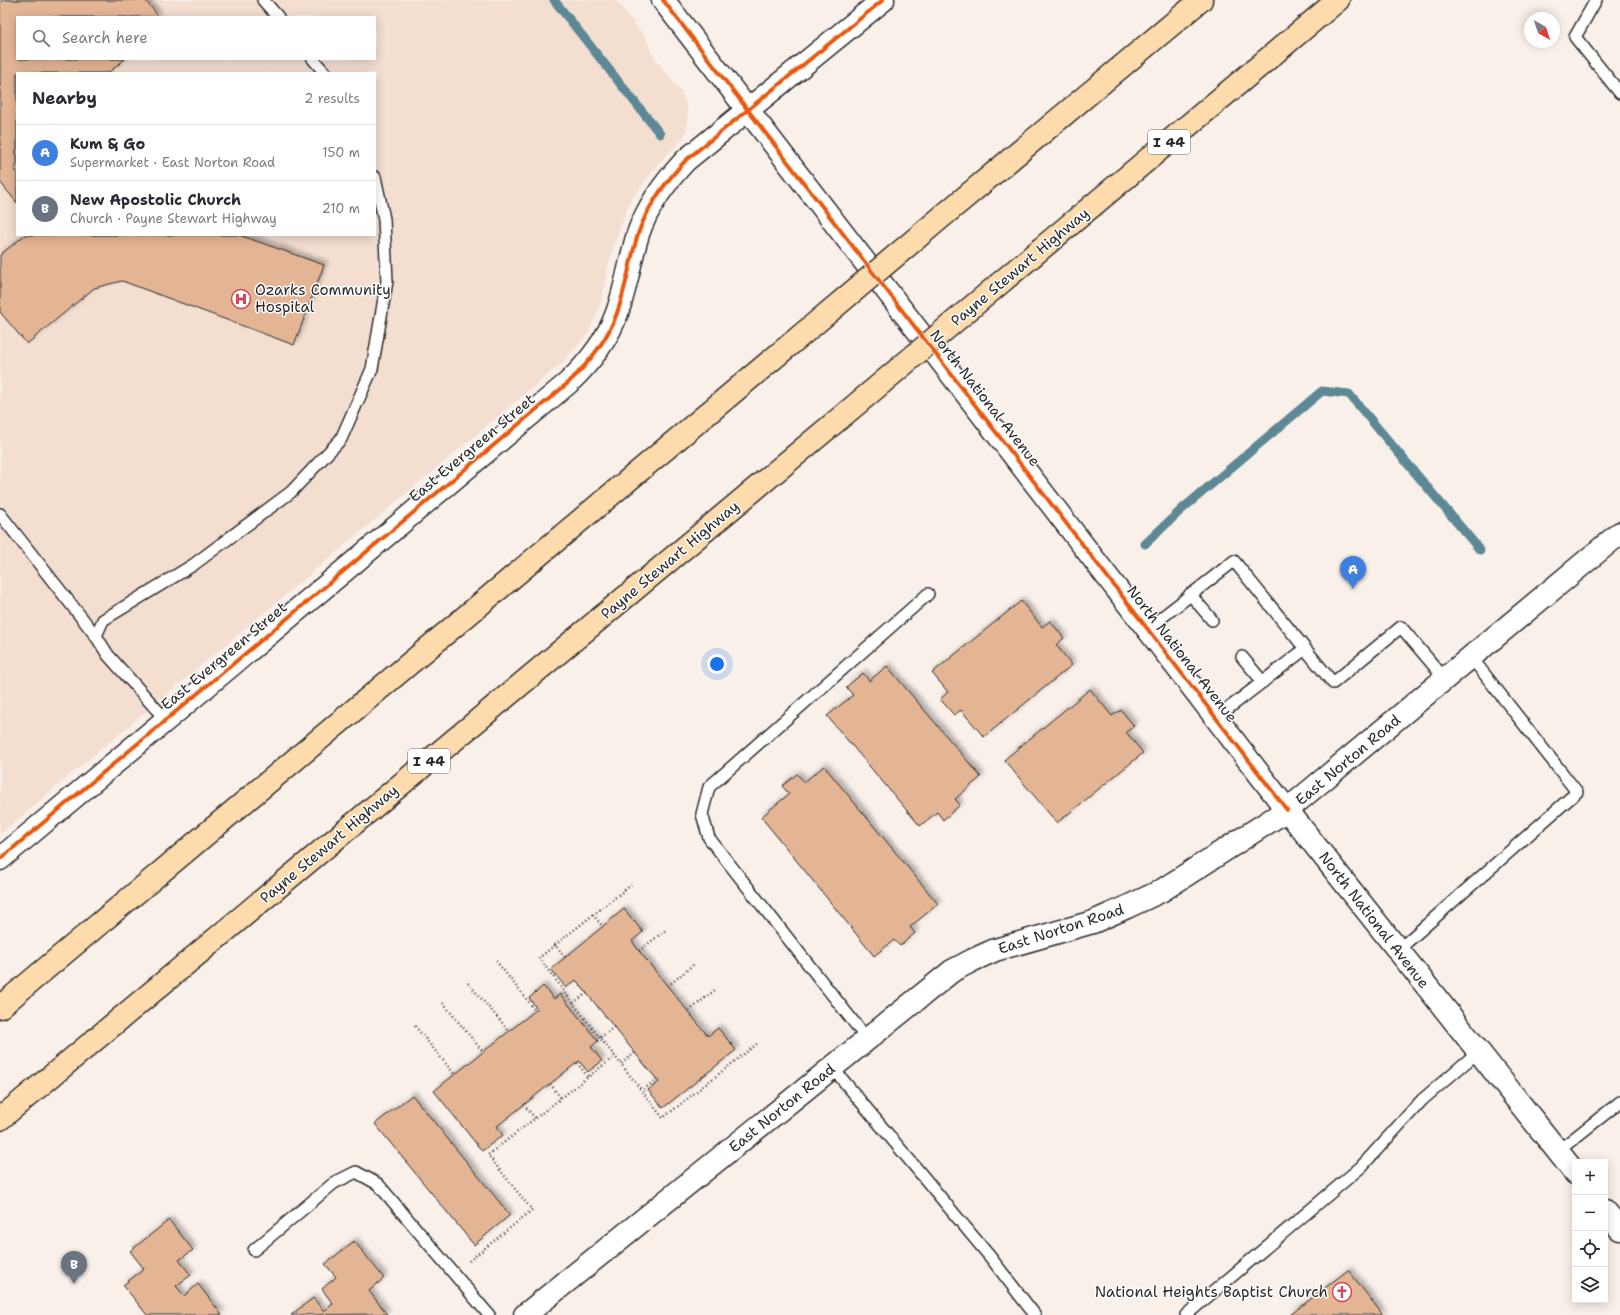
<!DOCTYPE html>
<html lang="en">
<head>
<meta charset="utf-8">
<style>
	body { margin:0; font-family:"Shantell Sans",sans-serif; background:#f2f2f3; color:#2b2b33 }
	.controls { position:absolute; right:12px; bottom:12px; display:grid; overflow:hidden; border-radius:0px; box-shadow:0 2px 10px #0003 }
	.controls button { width:36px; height:36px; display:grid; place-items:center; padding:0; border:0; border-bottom:1px solid #e1e1e2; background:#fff; color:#2b2b33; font:20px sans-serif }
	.compass { position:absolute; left:1524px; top:12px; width:36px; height:36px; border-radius:50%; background:#fff; box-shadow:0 2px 10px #0003; rotate:140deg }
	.you { position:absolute; left:717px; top:664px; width:14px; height:14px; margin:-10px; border:3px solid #fff; border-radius:50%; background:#1a73e8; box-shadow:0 0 0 6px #1a73e833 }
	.badge { display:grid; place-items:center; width:26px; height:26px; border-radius:50%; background:#d1495b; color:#fff; font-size:13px; font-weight:700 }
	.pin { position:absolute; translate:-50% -33px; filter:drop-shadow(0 1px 2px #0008) }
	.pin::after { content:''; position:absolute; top:21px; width:14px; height:12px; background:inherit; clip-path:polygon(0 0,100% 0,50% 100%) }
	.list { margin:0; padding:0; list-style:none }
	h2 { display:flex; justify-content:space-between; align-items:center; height:52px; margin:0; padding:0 16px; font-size:17px }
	h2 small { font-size:13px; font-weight:400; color:#7c7c81 }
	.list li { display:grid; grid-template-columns:26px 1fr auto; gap:12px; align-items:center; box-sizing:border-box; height:56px; padding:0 16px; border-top:1px solid #e1e1e2 }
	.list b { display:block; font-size:15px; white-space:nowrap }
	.list p { margin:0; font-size:13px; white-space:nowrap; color:#7c7c81 }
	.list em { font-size:13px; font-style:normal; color:#7c7c81 }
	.icon { flex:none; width:22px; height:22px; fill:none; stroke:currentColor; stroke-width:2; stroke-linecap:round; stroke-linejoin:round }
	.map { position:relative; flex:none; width:1620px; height:1315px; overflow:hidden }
	.search { position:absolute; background:#fff; box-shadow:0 2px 10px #0003; left:16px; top:16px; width:360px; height:44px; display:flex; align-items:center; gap:10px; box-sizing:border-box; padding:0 14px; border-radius:0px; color:#7c7c81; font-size:15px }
	.panel { position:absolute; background:#fff; box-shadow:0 2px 10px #0003; left:16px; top:72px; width:360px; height:164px; border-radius:0px }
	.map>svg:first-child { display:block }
	.built { fill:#f3ded0; fill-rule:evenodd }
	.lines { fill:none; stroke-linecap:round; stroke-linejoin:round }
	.stream { stroke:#5c8995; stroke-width:9 }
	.building { fill:#e4b595; stroke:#2b2b2b; filter:url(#shadow) }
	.lane-casing { stroke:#2b2b2b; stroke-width:14 }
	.street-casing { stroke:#2b2b2b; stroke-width:25 }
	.secondary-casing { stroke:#2b2b2b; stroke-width:25 }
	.highway-casing { stroke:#2b2b2b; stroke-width:25 }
	.path { stroke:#2b2b2b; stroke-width:2.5; stroke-dasharray:1 3; stroke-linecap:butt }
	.lane { stroke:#fff; stroke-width:11 }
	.street { stroke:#fff; stroke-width:22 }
	.secondary { stroke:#fff; stroke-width:22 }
	.highway { stroke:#fedbac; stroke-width:22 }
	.highway-bridge-casing { stroke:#2b2b2b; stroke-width:25; stroke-linecap:butt }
	.highway-bridge { stroke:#fedbac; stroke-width:22 }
	.cycleway-casing { stroke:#fff; stroke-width:6 }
	.cycleway { stroke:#e8590c; stroke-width:4 }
	.labels { text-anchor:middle; stroke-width:3; stroke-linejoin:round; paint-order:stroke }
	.shield { fill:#fff; stroke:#6b6b6b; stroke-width:1 }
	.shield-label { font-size:14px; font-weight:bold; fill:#2b2b2b }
	.street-label { font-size:15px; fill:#2b2b2b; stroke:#fff }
	.poi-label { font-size:15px; fill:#2b2b2b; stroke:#fff; text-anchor:start }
</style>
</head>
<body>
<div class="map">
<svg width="1620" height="1315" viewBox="0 0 1620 1315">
	<defs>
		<filter id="shadow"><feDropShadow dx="3.5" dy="-3.5" stdDeviation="2" flood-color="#0004"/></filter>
	</defs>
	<rect width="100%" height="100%" fill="#faf0ea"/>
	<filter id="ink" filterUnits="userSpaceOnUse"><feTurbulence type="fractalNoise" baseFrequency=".025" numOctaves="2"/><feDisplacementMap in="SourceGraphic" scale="8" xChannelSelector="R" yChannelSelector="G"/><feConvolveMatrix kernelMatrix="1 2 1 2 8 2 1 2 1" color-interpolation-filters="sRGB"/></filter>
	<g filter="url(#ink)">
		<!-- built -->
		<path class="built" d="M0,0H616L645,37L653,56L682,94L687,108L688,123L684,137L658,164L629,203L610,257L600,306L588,334L563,362L0,834ZM17,17H375V59H17ZM17,73H375V235H17Z"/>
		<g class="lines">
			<!-- stream -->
			<g class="stream">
				<polyline points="554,0 660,134"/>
				<polyline points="1145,544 1181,510 1322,391 1349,394 1480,550"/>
			</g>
		</g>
		<!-- building -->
		<g class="building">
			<polygon points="3,0 145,0 159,17 17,17 17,59 125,59 108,73 17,73 17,150 15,152 17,154 17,165 14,169 17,172 17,203 0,182 0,2"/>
			<polygon points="25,235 239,235 324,265 294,345 122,281 94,288 27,344 0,312 0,255"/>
			<polygon points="1021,601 1042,627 1050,621 1064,638 1056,645 1072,665 984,737 961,710 954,715 940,699 948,692 932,673"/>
			<polygon points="887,666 981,777 955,799 960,805 943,820 937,812 920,826 827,716 853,695 846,687 863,673 869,681"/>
			<polygon points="1090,689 1112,716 1121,710 1134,726 1126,732 1143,753 1057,823 1004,760"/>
			<polygon points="824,766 938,904 910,927 915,933 900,946 894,940 874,956 761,817 789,794 782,786 797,774 804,782"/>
			<polygon points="624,909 643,932 632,941 639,951 708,1036 718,1028 736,1050 663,1108 648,1090 659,1082 635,1053 576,980 566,988 551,969"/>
			<polygon points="543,986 554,999 560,994 598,1041 591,1047 602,1061 588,1072 579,1061 496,1127 503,1135 482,1151 434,1091 537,1009 529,998"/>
			<polygon points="412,1095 510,1215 474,1245 375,1124"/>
			<polygon points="169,1220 193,1250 179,1260 191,1275 176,1286 184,1296 198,1284 222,1315 147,1315 123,1285 144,1269 130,1251"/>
			<polygon points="354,1241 384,1278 369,1291 387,1314 291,1315 313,1298 324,1311 333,1304 322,1289 336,1277 325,1264"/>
			<polygon points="1348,1270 1383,1315 1290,1315"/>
		</g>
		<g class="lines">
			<!-- lane casing -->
			<g class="lane-casing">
				<g id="lane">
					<polyline points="263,0 278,17"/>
					<polyline points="1596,0 1575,37 1620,93"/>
					<polyline points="313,59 325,73"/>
					<polyline points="0,514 96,636"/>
					<polyline points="1190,594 1212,620"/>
					<polyline points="1147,629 1234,561 1333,683 1401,627 1445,679"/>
					<polyline points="1242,657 1263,682"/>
					<polyline points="1216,718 1305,649"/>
					<polyline points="166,720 108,655 96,636 103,620 193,565 291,492 341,439 372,369 387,281 384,219 375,177"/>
					<polyline points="1398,950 1577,792 1471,657"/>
					<polyline points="867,1039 709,838 702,814 709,787 928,594"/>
					<polyline points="832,1067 991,1258 1035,1315"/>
					<polyline points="1558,1151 1620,1102"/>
					<polyline points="254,1250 334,1183 356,1172 378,1184 489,1315"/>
					<polyline points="1186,1315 1361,1167 1422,1100 1479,1051"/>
				</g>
			</g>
			<!-- street casing -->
			<g class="street-casing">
				<path id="street" d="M0,859L568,383C589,363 607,341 617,313C626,288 630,260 638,234C648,205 666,181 686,160L883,0"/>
			</g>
			<!-- secondary casing -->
			<g class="secondary-casing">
				<g id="secondary">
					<polyline points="663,0 1287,810 1575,1173"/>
					<polyline points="1605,1211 1620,1229"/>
					<polyline points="525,1315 952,971 973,960 995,950 1093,922 1127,907 1161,891 1287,810 1620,533"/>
				</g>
			</g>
			<!-- highway casing -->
			<g class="highway-casing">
				<g id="highway">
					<polyline points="944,215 1201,0"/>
					<polyline points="999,284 1338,0"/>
					<polyline points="0,1007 805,332"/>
					<polyline points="0,1119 858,403"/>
				</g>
			</g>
			<!-- path -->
			<g class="path">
				<polyline points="593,915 631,885"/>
				<polyline points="555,945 593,915 603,927"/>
				<polyline points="639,951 667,929"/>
				<polyline points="565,957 555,945 539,958 573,1003"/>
				<polyline points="496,961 535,1010"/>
				<polyline points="468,983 509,1031"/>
				<polyline points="668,986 694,964"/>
				<polyline points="587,993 573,1003 600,1038"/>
				<polyline points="443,1003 483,1052"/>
				<polyline points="689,1011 715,990"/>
				<polyline points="415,1026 455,1075"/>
				<polyline points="614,1027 600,1038 621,1064"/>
				<polyline points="635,1053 621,1064 642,1091"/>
				<polyline points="577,1063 588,1077"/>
				<polyline points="657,1079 642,1091 663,1118 758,1043"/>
				<polyline points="550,1084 561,1098"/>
				<polyline points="524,1105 535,1118"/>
				<polyline points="469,1261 532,1210 488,1155 615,1056"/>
			</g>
			<!-- lane -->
			<use href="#lane" class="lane"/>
			<!-- street -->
			<use href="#street" class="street"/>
			<!-- secondary -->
			<use href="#secondary" class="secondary"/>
			<!-- highway -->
			<use href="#highway" class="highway"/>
			<!-- highway-bridge casing -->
			<g class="highway-bridge-casing">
				<g id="highway-bridge">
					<polyline points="805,332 944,215"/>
					<polyline points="858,403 999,284"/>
				</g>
			</g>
			<!-- highway-bridge -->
			<use href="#highway-bridge" class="highway-bridge"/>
			<!-- cycleway casing -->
			<g class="cycleway-casing">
				<g id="cycleway">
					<polyline points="663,0 1287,810"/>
					<path d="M0,859L568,383C589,363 607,341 617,313C626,288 630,260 638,234C648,205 666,181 686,160L883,0"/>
				</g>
			</g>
			<!-- cycleway -->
			<use href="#cycleway" class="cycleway"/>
		</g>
	</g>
	<!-- icons -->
	<defs>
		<g id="hospital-ring" transform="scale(1)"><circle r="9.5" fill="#fff" stroke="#d1495b" stroke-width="1.5"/><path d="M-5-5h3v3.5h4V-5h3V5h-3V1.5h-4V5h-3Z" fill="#d1495b"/></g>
		<g id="church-ring" transform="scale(1)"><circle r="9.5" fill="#fff" stroke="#d1495b" stroke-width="1.5"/><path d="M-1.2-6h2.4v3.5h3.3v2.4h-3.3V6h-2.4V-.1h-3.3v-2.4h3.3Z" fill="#d1495b"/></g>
	</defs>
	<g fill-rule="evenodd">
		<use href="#hospital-ring" x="241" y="299"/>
		<use href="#church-ring" x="1342" y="1292"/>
	</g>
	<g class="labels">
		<!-- shield labels -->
		<g class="shield">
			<rect x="1148" y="130" width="42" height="24" rx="3"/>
			<rect x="408" y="749" width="42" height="24" rx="3"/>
		</g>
		<g class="shield-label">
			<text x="1169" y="147">I 44</text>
			<text x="429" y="766">I 44</text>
		</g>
		<!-- street labels -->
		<g class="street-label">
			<text transform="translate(1020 267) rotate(-40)" y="5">Payne Stewart Highway</text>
			<text transform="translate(985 398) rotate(52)" y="5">North National Avenue</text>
			<text transform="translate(472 448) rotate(-40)" y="5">East Evergreen Street</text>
			<text transform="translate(670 560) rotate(-40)" y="5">Payne Stewart Highway</text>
			<text transform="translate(1182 654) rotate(52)" y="5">North National Avenue</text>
			<text transform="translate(224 656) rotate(-40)" y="5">East Evergreen Street</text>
			<text transform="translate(1348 760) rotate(-40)" y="5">East Norton Road</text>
			<text transform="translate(329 844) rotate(-40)" y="5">Payne Stewart Highway</text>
			<text transform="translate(1374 920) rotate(52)" y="5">North National Avenue</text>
			<text transform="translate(1061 929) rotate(-18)" y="5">East Norton Road</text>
			<text transform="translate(782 1108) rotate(-39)" y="5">East Norton Road</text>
		</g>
		<!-- poi labels -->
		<g class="poi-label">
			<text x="255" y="295">Ozarks Community<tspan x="255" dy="17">Hospital</tspan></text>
			<text x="1328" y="1297" text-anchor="end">National Heights Baptist Church</text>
		</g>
	</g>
</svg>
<div class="controls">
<button>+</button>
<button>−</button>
<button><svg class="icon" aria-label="locate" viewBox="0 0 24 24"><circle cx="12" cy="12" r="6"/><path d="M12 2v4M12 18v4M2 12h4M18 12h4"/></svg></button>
<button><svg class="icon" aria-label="layers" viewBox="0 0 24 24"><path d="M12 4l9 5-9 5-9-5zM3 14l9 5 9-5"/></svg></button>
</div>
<svg class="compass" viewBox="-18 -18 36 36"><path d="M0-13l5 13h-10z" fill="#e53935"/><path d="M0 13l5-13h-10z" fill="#7c7c81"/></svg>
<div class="you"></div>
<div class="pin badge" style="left:1353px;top:589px;background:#3f7fe0">A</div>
<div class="pin badge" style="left:74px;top:1284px;background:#6b7280">B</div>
<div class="search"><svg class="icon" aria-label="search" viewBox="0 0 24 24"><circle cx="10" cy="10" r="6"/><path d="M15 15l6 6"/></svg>Search here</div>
<section class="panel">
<h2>Nearby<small>2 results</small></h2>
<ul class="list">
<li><span class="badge" style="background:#3f7fe0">A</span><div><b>Kum &amp; Go</b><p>Supermarket · East Norton Road</p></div><em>150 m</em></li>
<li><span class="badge" style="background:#6b7280">B</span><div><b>New Apostolic Church</b><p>Church · Payne Stewart Highway</p></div><em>210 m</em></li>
</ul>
</section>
</div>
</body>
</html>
